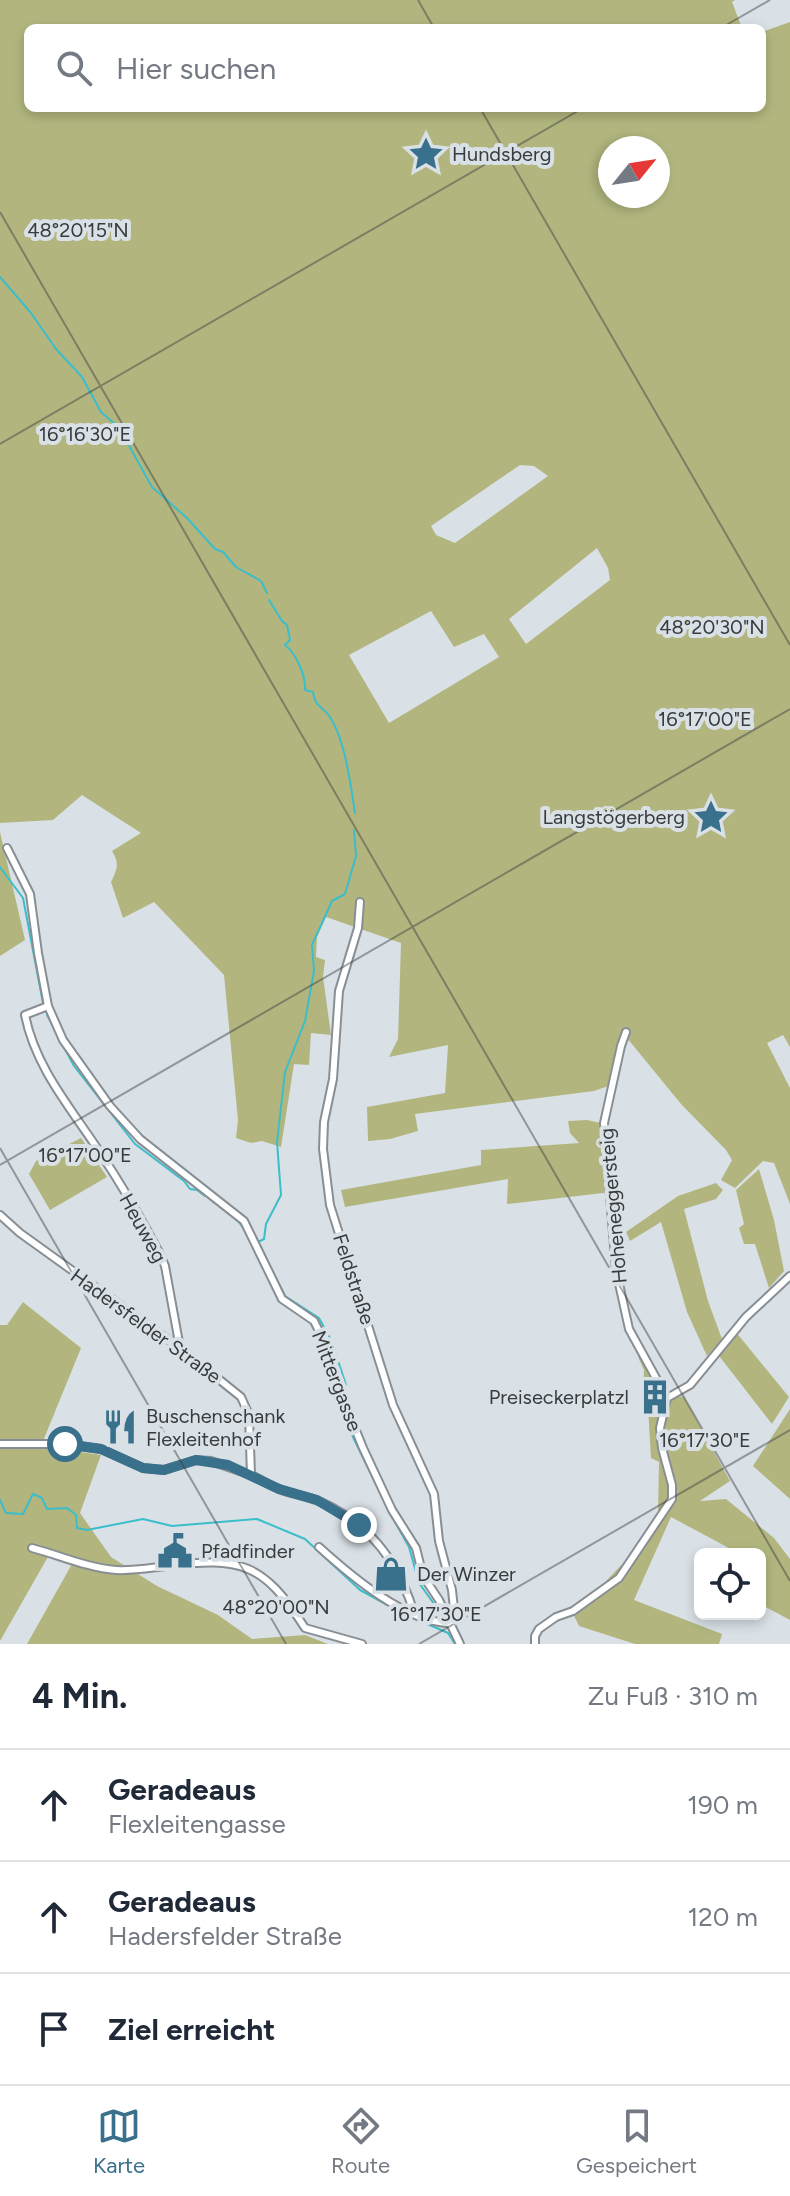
<!DOCTYPE html>
<html lang="de">
<head>
<meta charset="utf-8">
<style>
	body { margin:0; font-family:Figtree,sans-serif; background:#f2f2f3; color:#1f2937 }
	.controls { position:absolute; right:24px; bottom:24px; display:grid; overflow:hidden; border-radius:12px; box-shadow:0 4px 12px #0003 }
	.controls button { width:72px; height:72px; display:grid; place-items:center; padding:0; border:0; border-bottom:2px solid #e0e1e3; background:#fff; color:#1f2937; font:40px sans-serif }
	.compass { position:absolute; left:598px; top:136px; width:72px; height:72px; border-radius:50%; background:#fff; box-shadow:0 4px 12px #0003; rotate:60deg }
	.stop { position:absolute; width:24px; height:24px; margin:-18px; border:6px solid #39708b; border-radius:50%; background:#fff }
	.stop.end { background:#39708b; border-color:#fff; box-shadow:0 2px 8px #0008 }
	.list { margin:0; padding:0; list-style:none }
	h2 { display:flex; justify-content:space-between; align-items:center; height:104px; margin:0; padding:0 32px; font-size:34px }
	h2 small { font-size:26px; font-weight:400; color:#747a83 }
	.list li { display:grid; grid-template-columns:52px 1fr auto; gap:24px; align-items:center; box-sizing:border-box; height:112px; padding:0 32px; border-top:2px solid #e0e1e3 }
	.list b { display:block; font-size:30px; white-space:nowrap }
	.list p { margin:0; font-size:26px; white-space:nowrap; color:#747a83 }
	.list em { font-size:26px; font-style:normal; color:#747a83 }
	.icon { flex:none; width:44px; height:44px; fill:none; stroke:currentColor; stroke-width:2; stroke-linecap:round; stroke-linejoin:round }
	.map { position:relative; flex:none; width:790px; height:1644px; overflow:hidden }
	.search { position:absolute; background:#fff; box-shadow:0 4px 12px #0003; left:24px; right:24px; top:24px; height:88px; display:flex; align-items:center; gap:20px; box-sizing:border-box; padding:0 28px; border-radius:12px; color:#747a83; font-size:30px }
	.sheet { height:440px; background:#fff }
	nav { display:flex; justify-content:space-around; align-items:center; box-sizing:border-box; height:112px; border-top:2px solid #e0e1e3; background:#fff; font-size:22px; color:#747a83 }
	nav a { display:grid; justify-items:center; gap:4px }
	nav .on { color:#39708b }
	.map>svg:first-child { display:block }
	.green { fill:#b2b67e; fill-rule:evenodd }
	.lines { fill:none; stroke-linecap:round; stroke-linejoin:round }
	.stream { stroke:#3cbdca; stroke-width:2 }
	.minor-casing { stroke:#888f94; stroke-width:10 }
	.minor { stroke:#fff; stroke-width:6 }
	.route { stroke:#39708b; stroke-width:10 }
	.ticks { fill:none; stroke:#393c3e; stroke-width:2; stroke-opacity:0.45 }
	.labels { text-anchor:middle; stroke-width:8; stroke-linejoin:round; paint-order:stroke }
	.poi-label { font-size:20px; fill:#393c3e; stroke:#d9e1e7; text-anchor:start }
	.street-label { font-size:20px; fill:#393c3e; stroke:#d9e1e7 }
	.ticks-label { font-size:20px; text-anchor:middle; fill:#393c3e; stroke:#d9e1e7; stroke-width:8; stroke-linejoin:round; paint-order:stroke }
</style>
</head>
<body>
<div class="map">
<svg width="790" height="1644" viewBox="0 0 790 1644">
	<rect width="100%" height="100%" fill="#d9e1e7"/>
	<!-- green -->
	<g class="green">
		<path d="M0,0H735L732,2L742,28H28V108H762V32L790,22V1047L783,1035L767,1043L790,1088V1204L774,1163L763,1161L735,1188L721,1180L732,1160L726,1150L681,1104L627,1038L614,1084L594,1091L415,1114L418,1131L390,1139L368,1141L367,1107L445,1093L448,1045L389,1057L398,1039L401,943L326,917L317,937L316,957L325,960L323,977L331,1035L311,1033L309,1065L294,1064L281,1147L262,1141L251,1143L236,1138L238,1120L224,975L154,902L123,918L111,882C117,869 120,864 112,851L141,833L82,795L53,820L0,823ZM610,148H658V196H610ZM520,465L534,466L548,476L455,543L436,535L431,526ZM597,548L608,568L610,580L526,644L509,619ZM431,611L454,647L484,634L499,657L389,723L349,655Z"/>
		<polygon points="0,832 25,940 0,956"/>
		<polygon points="587,1120 601,1123 612,1192 507,1204 508,1179 345,1207 341,1190 481,1165 481,1150 579,1143 570,1133 568,1121"/>
		<polygon points="81,1138 107,1177 50,1210 29,1174 36,1161"/>
		<polygon points="759,1169 774,1220 784,1271 769,1288 755,1244 744,1244 739,1228 744,1224 736,1190"/>
		<polygon points="716,1183 723,1190 716,1199 684,1209 708,1301 722,1339 707,1356 687,1312 661,1222 630,1241 626,1232 678,1196"/>
		<polygon points="23,1302 81,1348 41,1446 101,1455 80,1513 111,1557 157,1586 218,1615 252,1639 305,1635 328,1644 27,1644 72,1564 49,1555 0,1641 0,1325 7,1325"/>
		<polygon points="735,1331 789,1397 772,1424 716,1352"/>
		<polygon points="638,1357 645,1360 663,1397 658,1428 663,1448 663,1424 669,1401 679,1396 684,1397 730,1481 700,1501 726,1499 774,1538 790,1559 790,1620 760,1604 760,1554 740,1554 671,1517 634,1600 722,1634 719,1644 635,1644 579,1626 570,1607 605,1582 630,1556 658,1516 659,1462 651,1458 648,1408 642,1405 644,1370"/>
		<polygon points="790,1409 790,1499 753,1466"/>
	</g>
	<g class="lines">
		<!-- stream -->
		<g class="stream">
			<polyline points="0,277 31,313 56,349 82,377 101,412 116,425 127,442 152,487 187,518 215,549 223,552 236,567 261,581 267,593"/>
			<path d="M269,600L282,621L287,625L290,640L285,645C296,653 306,676 305,690L313,692C316,709 322,705 330,717C345,740 351,786 355,813"/>
			<polyline points="0,867 23,898 43,1003"/>
			<polyline points="47,1015 74,1066 135,1144 184,1181 190,1189 197,1190 205,1196"/>
			<polyline points="213,1202 223,1208"/>
			<polyline points="234,1216 245,1230"/>
			<polyline points="346,1385 332,1342 319,1318 285,1296 258,1242 264,1239 266,1224 281,1195 277,1142 285,1072 305,1021 314,971 312,945 332,901 345,894 356,856 354,830"/>
			<polyline points="352,1435 388,1509"/>
			<polyline points="0,1500 6,1513 23,1514 33,1494 42,1498 47,1509 67,1508 76,1515 77,1528 87,1530 143,1519 172,1526 257,1519 305,1539 360,1590 402,1613 448,1633 455,1644"/>
			<polyline points="391,1515 409,1547 419,1583 442,1615"/>
		</g>
		<!-- minor casing -->
		<g class="minor-casing">
			<g id="minor">
				<polyline points="7,848 30,894 38,953 48,1006 63,1040 110,1106 140,1139 244,1221 282,1299 314,1321 327,1347 345,1404 363,1448 392,1510 416,1548 423,1576 439,1600 460,1644"/>
				<polyline points="360,902 358,928 339,991 333,1079 324,1122 323,1149 330,1205 393,1405 434,1494 439,1541 452,1590 454,1609 450,1623"/>
				<path d="M48,1006L25,1015C35,1066 69,1106 97,1148C120,1182 141,1218 160,1254L165,1266L180,1348"/>
				<path d="M0,1215L20,1233L180,1348L241,1397L249,1415L251,1475C260,1479 269,1485 279,1489C292,1494 307,1496 321,1502C369,1523 399,1563 414,1613"/>
				<polyline points="667,1398 690,1385 746,1317 790,1276"/>
				<polyline points="0,1444 65,1444 101,1449 143,1468 164,1470 196,1460 211,1461 251,1475"/>
				<path d="M319,1547C350,1575 406,1623 450,1623"/>
				<path d="M32,1548C59,1555 88,1568 116,1570C133,1571 149,1568 166,1566C241,1557 263,1562 305,1628L362,1644"/>
				<polyline points="535,1644 535,1636 539,1629 556,1617 573,1611 619,1578 672,1499 672,1485 662,1448 660,1428 667,1398 629,1329 616,1270 604,1123 621,1046 626,1032"/>
			</g>
		</g>
		<!-- minor -->
		<use href="#minor" class="minor"/>
	</g>
	<g class="lines">
		<!-- route -->
		<polyline class="route" points="65,1444 101,1449 143,1468 164,1470 196,1460 228,1465 279,1489 317,1500 359,1525"/>
	</g>
	<!-- ticks -->
	<path class="ticks" d="M418,0L434,28M721,28L770,0M480,108L790,645M0,212L790,1581M0,444L583,108M0,1148L286,1644M0,1165L790,709M419,1644L790,1430"/>
	<!-- icons -->
	<defs>
		<g id="sight-bare" transform="scale(2.76)"><path d="M0-6L1.8-2.2L6-1.7L2.9 1.2L3.7 5.4L0 3.3L-3.7 5.4L-2.9 1.2L-6-1.7L-1.8-2.2Z" fill="#39708b" stroke="#d9e1e7" stroke-width="2.5" paint-order="stroke"/></g>
		<g id="building-bare" transform="scale(2.76)"><path d="M-4-6H4V6H1V3H-1V6H-4ZM-2.5-4.3h1.7v1.8h-1.7ZM.8-4.3h1.7v1.8H.8ZM-2.5-1h1.7V.8h-1.7ZM.8-1h1.7V.8H.8Z" fill="#39708b" stroke="#d9e1e7" stroke-width="2.5" paint-order="stroke"/></g>
		<g id="restaurant-bare" transform="scale(2.76)"><path d="M-5-6h1v4h1v-4h1v4h1v-4h1v5L-1.5 .5V6h-2V.5L-5-1ZM5-6V6H3V1.5H1.5Q1.5-4 5-6Z" fill="#39708b" stroke="#d9e1e7" stroke-width="2.5" paint-order="stroke"/></g>
		<g id="civic-bare" transform="scale(2.76)"><path d="M-.6-6.5H3V-4.5H.6V-3L4-1V1h2V6H-6V1h2V-1L-.6-3ZM-1.2 2.5V6h2.4V2.5Z" fill="#39708b" stroke="#d9e1e7" stroke-width="2.5" paint-order="stroke"/></g>
		<g id="shop-bare" transform="scale(2.76)"><path d="M-5-2.5h2.3a2.7 3.5 0 0 1 5.4 0H5L5.5 6h-11ZM-1.5-2.5h3a1.5 2.3 0 0 0-3 0Z" fill="#39708b" stroke="#d9e1e7" stroke-width="2.5" paint-order="stroke"/></g>
	</defs>
	<g fill-rule="evenodd">
		<use href="#sight-bare" x="426" y="154"/>
		<use href="#sight-bare" x="711" y="817"/>
		<use href="#building-bare" x="655" y="1397"/>
		<use href="#restaurant-bare" x="120" y="1427"/>
		<use href="#civic-bare" x="175" y="1551"/>
		<use href="#shop-bare" x="391" y="1574"/>
	</g>
	<g class="labels">
		<!-- poi labels -->
		<g class="poi-label">
			<text x="452" y="161">Hundsberg</text>
			<text x="685" y="824" text-anchor="end">Langstögerberg</text>
			<text x="629" y="1404" text-anchor="end">Preiseckerplatzl</text>
			<text x="146" y="1423">Buschenschank<tspan x="146" dy="23">Flexleitenhof</tspan></text>
			<text x="201" y="1558">Pfadfinder</text>
			<text x="417" y="1581">Der Winzer</text>
		</g>
		<!-- street labels -->
		<g class="street-label">
			<text transform="translate(613 1206) rotate(-95)" y="7">Hoheneggersteig</text>
			<text transform="translate(143 1228) rotate(61)" y="7">Heuweg</text>
			<text transform="translate(354 1279) rotate(72)" y="7">Feldstraße</text>
			<text transform="translate(146 1326) rotate(36)" y="7">Hadersfelder Straße</text>
			<text transform="translate(337 1381) rotate(69)" y="7">Mittergasse</text>
		</g>
	</g>
	<g class="ticks-label">
		<text x="78" y="237">48°20'15"N</text>
		<text x="85" y="441">16°16'30"E</text>
		<text x="712" y="634">48°20'30"N</text>
		<text x="705" y="726">16°17'00"E</text>
		<text x="85" y="1162">16°17'00"E</text>
		<text x="705" y="1447">16°17'30"E</text>
		<text x="276" y="1614">48°20'00"N</text>
		<text x="436" y="1621">16°17'30"E</text>
	</g>
</svg>
<div class="controls">
<button><svg class="icon" aria-label="locate" viewBox="0 0 24 24"><circle cx="12" cy="12" r="6"/><path d="M12 2v4M12 18v4M2 12h4M18 12h4"/></svg></button>
</div>
<svg class="compass" viewBox="-18 -18 36 36"><path d="M0-13l5 13h-10z" fill="#e53935"/><path d="M0 13l5-13h-10z" fill="#747a83"/></svg>
<div class="stop" style="left:65px;top:1444px"></div>
<div class="stop end" style="left:359px;top:1525px"></div>
<div class="search"><svg class="icon" aria-label="search" viewBox="0 0 24 24"><circle cx="10" cy="10" r="6"/><path d="M15 15l6 6"/></svg>Hier suchen</div>
</div>
<section class="sheet">
<h2>4 Min.<small>Zu Fuß · 310 m</small></h2>
<ul class="list">
<li><svg class="icon" aria-label="ahead" viewBox="0 0 24 24"><path d="M12 20V5M6 11l6-6 6 6"/></svg><div><b>Geradeaus</b><p>Flexleitengasse</p></div><em>190 m</em></li>
<li><svg class="icon" aria-label="ahead" viewBox="0 0 24 24"><path d="M12 20V5M6 11l6-6 6 6"/></svg><div><b>Geradeaus</b><p>Hadersfelder Straße</p></div><em>120 m</em></li>
<li><svg class="icon" aria-label="arrive" viewBox="0 0 24 24"><path d="M6 21V4h12l-3 4 3 4H6"/></svg><div><b>Ziel erreicht</b></div></li>
</ul>
</section>
<nav>
<a class="on"><svg class="icon" aria-label="map" viewBox="0 0 24 24"><path d="M3 6l6-2 6 2 6-2v14l-6 2-6-2-6 2zM9 4v14M15 6v14"/></svg>Karte</a>
<a><svg class="icon" aria-label="directions" viewBox="0 0 24 24"><path d="M12 3l9 9-9 9-9-9zM9 14v-3h6M13 9l2 2-2 2"/></svg>Route</a>
<a><svg class="icon" aria-label="saved" viewBox="0 0 24 24"><path d="M7 4h10v16l-5-4-5 4z"/></svg>Gespeichert</a>
</nav>
</body>
</html>
